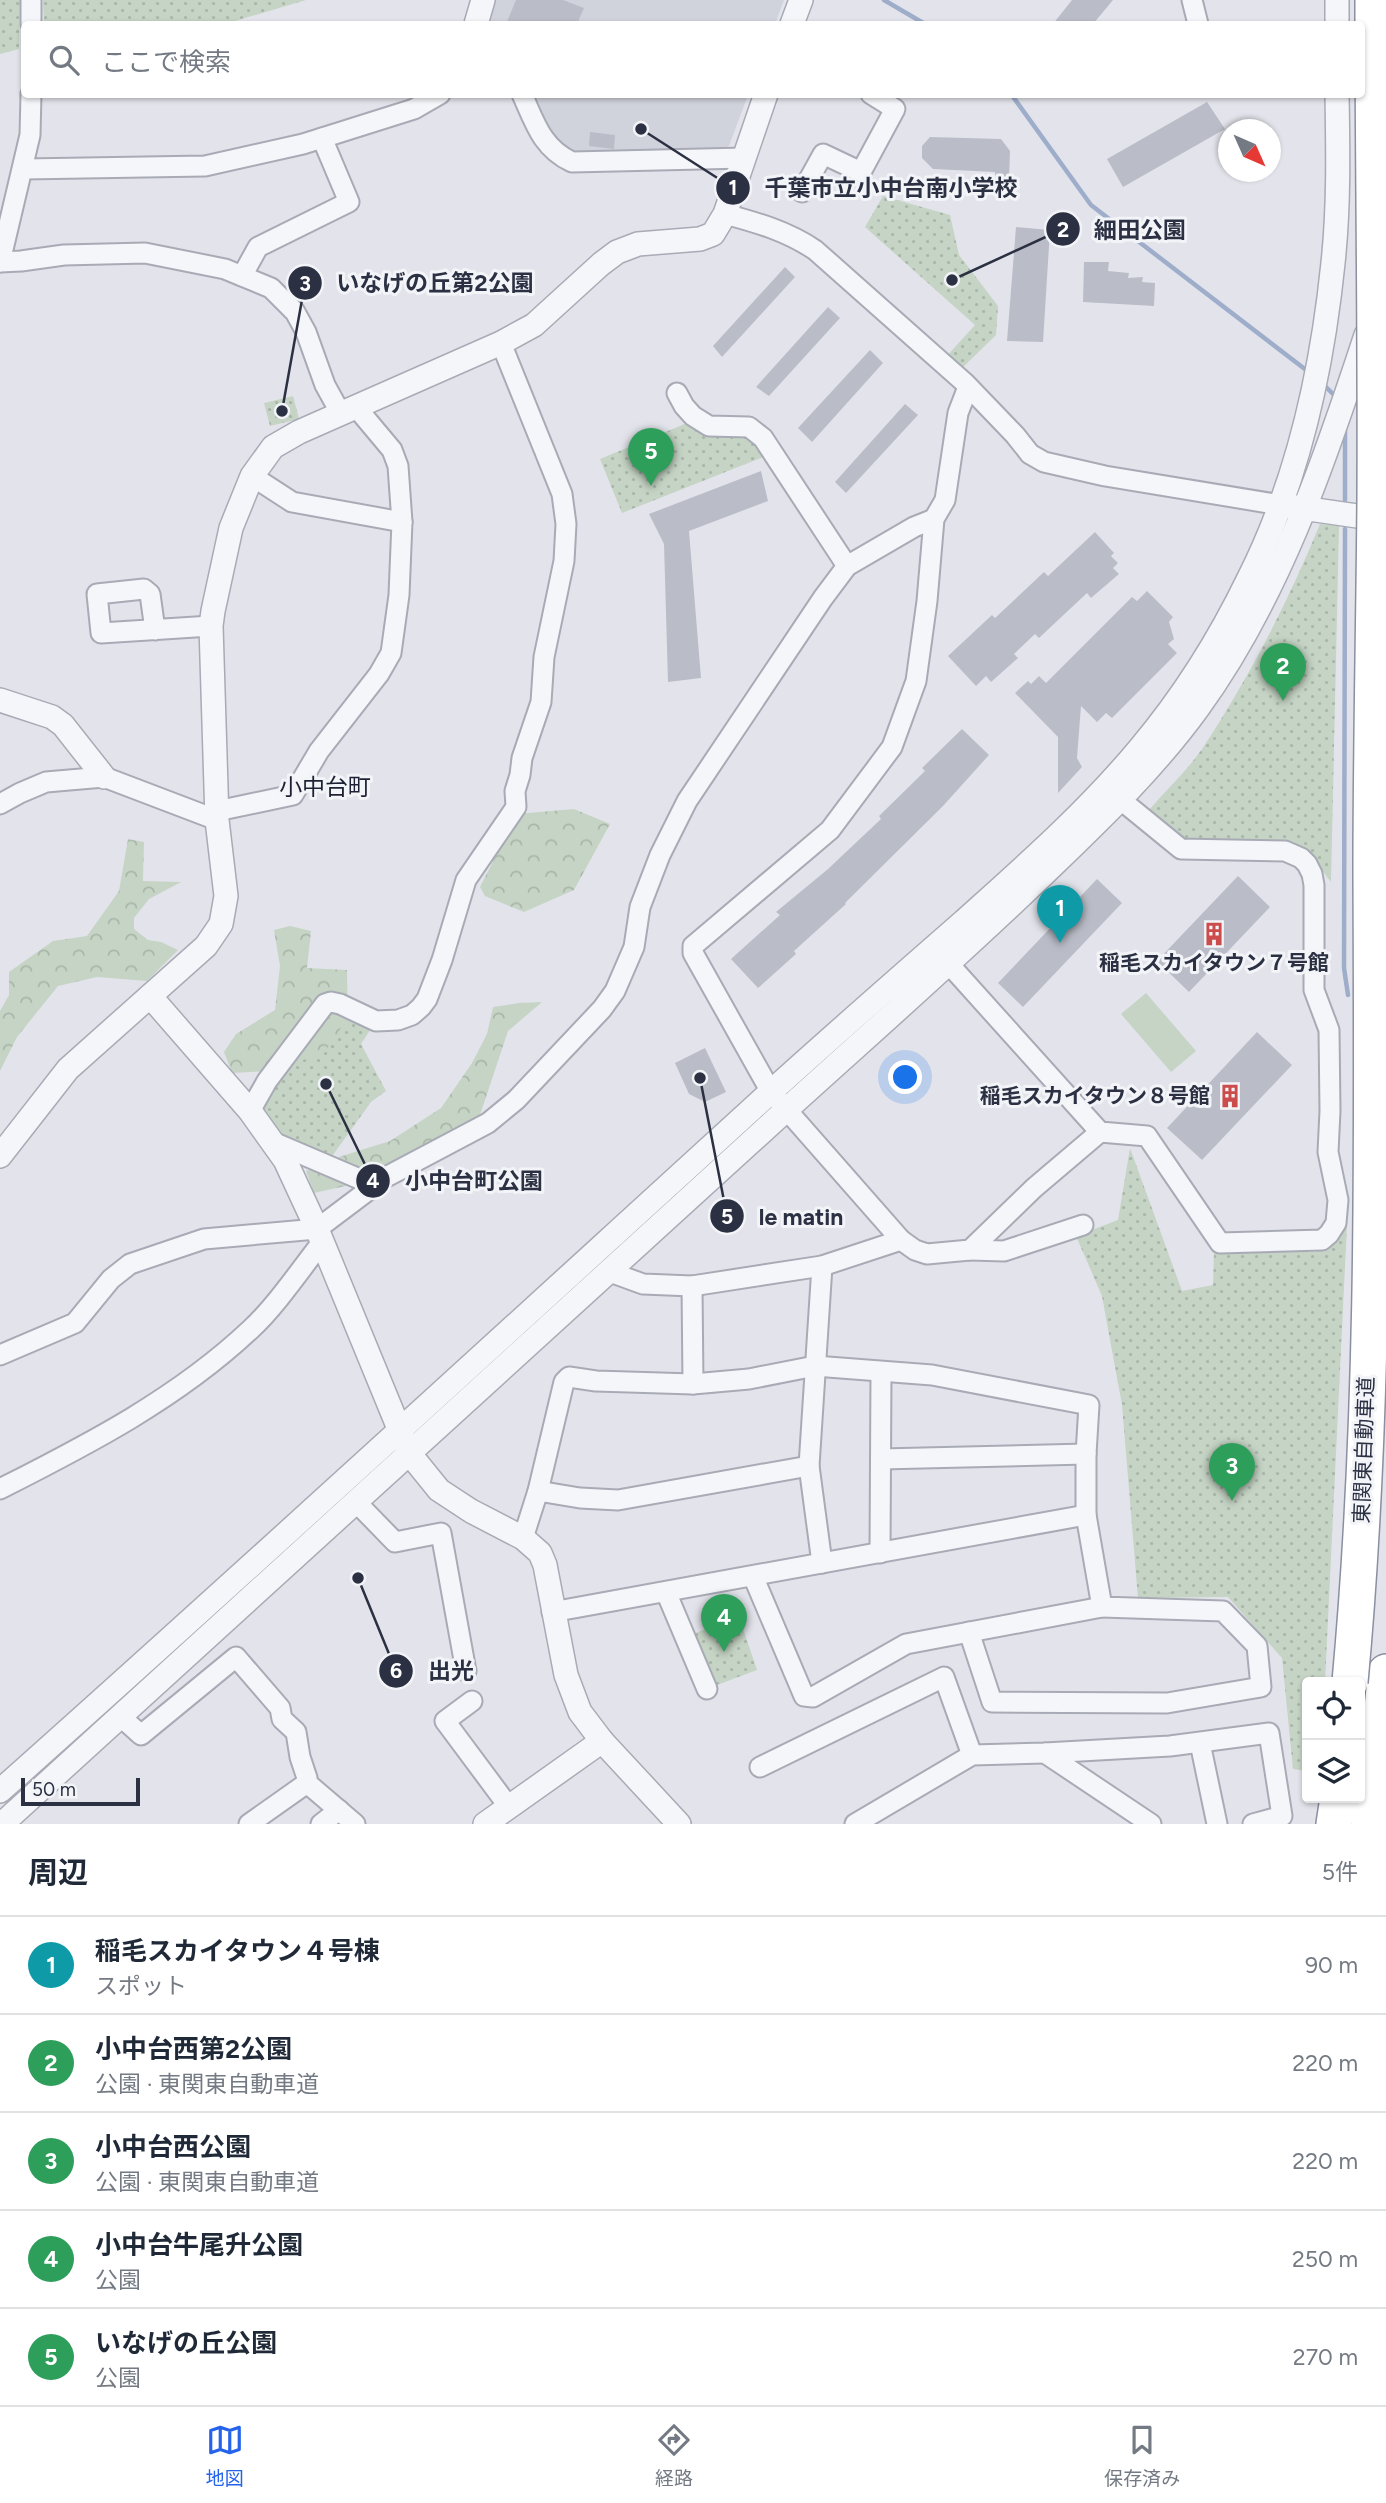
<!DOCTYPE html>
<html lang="ja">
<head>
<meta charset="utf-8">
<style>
	body { margin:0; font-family:Figtree,"Noto Sans JP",sans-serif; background:#f2f2f3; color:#1f2937 }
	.controls { position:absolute; right:21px; bottom:21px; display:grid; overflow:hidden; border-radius:7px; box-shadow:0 2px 5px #0004 }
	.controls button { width:63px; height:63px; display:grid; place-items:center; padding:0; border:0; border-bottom:2px solid #e0e1e3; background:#fff; color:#1f2937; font:35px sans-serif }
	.compass { position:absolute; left:1218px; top:119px; width:63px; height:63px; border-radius:50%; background:#fff; box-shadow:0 2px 5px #0004; rotate:135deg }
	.scale { position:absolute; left:21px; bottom:18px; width:119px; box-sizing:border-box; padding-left:7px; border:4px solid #2b3042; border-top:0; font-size:19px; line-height:24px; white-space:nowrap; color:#2b3042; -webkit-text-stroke:5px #f2f4f8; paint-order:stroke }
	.you { position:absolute; left:906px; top:1078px; width:24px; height:24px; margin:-18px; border:5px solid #fff; border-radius:50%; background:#1a73e8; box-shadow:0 0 0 10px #1a73e833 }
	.badge { display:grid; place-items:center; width:46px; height:46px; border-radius:50%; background:#2563eb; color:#fff; font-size:23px; font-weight:700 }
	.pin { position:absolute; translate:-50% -58px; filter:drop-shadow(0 2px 4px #0008) }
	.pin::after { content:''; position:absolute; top:37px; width:24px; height:21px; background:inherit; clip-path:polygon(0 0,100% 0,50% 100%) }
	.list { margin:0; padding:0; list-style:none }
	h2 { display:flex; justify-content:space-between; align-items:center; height:91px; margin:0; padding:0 28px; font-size:30px }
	h2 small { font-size:23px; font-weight:400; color:#747a83 }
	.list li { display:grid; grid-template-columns:46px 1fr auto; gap:21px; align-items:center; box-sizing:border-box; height:98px; padding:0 28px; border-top:2px solid #e0e1e3 }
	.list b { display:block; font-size:26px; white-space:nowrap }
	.list p { margin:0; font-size:23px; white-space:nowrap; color:#747a83 }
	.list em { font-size:23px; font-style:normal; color:#747a83 }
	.icon { flex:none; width:38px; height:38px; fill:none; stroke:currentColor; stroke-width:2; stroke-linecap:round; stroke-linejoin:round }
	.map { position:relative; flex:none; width:1386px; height:1824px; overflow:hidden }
	.search { position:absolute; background:#fff; box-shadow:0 2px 5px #0004; left:21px; right:21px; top:21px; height:77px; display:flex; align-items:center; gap:18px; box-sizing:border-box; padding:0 24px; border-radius:7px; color:#747a83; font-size:26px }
	.sheet { height:581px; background:#fff }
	nav { display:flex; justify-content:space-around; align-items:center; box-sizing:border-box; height:98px; border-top:2px solid #e0e1e3; background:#fff; font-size:19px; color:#747a83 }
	nav a { display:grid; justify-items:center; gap:4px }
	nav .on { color:#2563eb }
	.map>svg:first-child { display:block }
	.built { fill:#d1d3dc }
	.grass { fill:url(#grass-dots) }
	.forest { fill:url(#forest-crowns) }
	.pitch { fill:#c5d4c4 }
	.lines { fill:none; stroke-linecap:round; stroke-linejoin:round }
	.stream { stroke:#9eadca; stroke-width:4.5 }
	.building { fill:#babdc7 }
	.minor-casing { stroke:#a8aab5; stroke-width:23 }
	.tertiary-casing { stroke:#a8aab5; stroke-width:26 }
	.motorway-casing { stroke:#8a8fa1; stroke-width:38 }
	.minor { stroke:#f5f6f9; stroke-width:19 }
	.tertiary { stroke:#f5f6f9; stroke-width:23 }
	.motorway { stroke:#fff; stroke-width:35 }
	.motorway-bridge-casing { stroke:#8a8fa1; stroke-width:38; stroke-linecap:butt }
	.motorway-bridge { stroke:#fff; stroke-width:35 }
	.labels { text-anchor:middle; stroke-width:6; stroke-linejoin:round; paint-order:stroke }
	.poi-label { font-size:21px; font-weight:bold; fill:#2b3042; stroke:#f2f4f8 }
	.street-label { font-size:21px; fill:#2b3042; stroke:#f2f4f8 }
	.neighbourhood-label { font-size:23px; fill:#1d2133; stroke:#f2f4f8 }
	.leader { fill:none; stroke:#2b3042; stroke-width:2.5 }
	.callout-dot { fill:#2b3042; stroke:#f2f4f8; stroke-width:2.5 }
	.mark-label { font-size:21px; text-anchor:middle; font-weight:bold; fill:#fff }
	.callout-label { font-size:23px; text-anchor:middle; font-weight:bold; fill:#2b3042; stroke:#f2f4f8; stroke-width:6; stroke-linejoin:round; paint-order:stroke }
</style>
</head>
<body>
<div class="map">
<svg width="1386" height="1824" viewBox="0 0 1386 1824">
	<defs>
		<pattern id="grass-dots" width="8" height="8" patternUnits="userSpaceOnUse" patternTransform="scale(1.75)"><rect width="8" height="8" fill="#c5d4c4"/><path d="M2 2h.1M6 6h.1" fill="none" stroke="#a9b6aa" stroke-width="1.8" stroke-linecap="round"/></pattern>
		<pattern id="forest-crowns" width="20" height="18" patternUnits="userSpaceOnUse" patternTransform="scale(1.75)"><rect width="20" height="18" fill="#c5d4c4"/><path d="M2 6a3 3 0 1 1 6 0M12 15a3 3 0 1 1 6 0" fill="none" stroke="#a9b6aa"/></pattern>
	</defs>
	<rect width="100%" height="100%" fill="#e3e4eb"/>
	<!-- built -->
	<g class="built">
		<polygon points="496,0 784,0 775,24 488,24"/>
		<polygon points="529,95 748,95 729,146 724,150 578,156 554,141"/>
	</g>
	<!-- grass -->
	<g class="grass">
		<polygon points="0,0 20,0 19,49 0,54"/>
		<polygon points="43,0 306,0 225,24 44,24"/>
		<polygon points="883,196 950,215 959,255 998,306 996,335 959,371 945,358 975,325 865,227"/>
		<polygon points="293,396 299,419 270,426 264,403"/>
		<polygon points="692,421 748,434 766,456 622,513 600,459"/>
		<path d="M1320,524L1339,526L1331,882L1311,856L1182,840L1149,810C1166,790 1187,771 1202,749C1249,678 1288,602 1320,524Z"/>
		<polygon points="329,1007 372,1027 361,1044 386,1091 371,1102 330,1159 289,1142 258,1106"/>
		<polygon points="1130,1148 1182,1291 1213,1285 1214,1251 1315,1252 1328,1244 1347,1225 1325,1682 1307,1682 1307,1771 1293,1769 1282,1658 1228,1597 1138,1598 1122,1405 1102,1296 1076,1236 1118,1220"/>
		<polygon points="739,1617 757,1670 709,1688 690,1635"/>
	</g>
	<!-- forest -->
	<g class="forest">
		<polygon points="574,809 610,824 574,890 524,912 485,896 480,887 517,814"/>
		<polygon points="128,839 144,842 143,881 181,882 149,899 134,918 134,929 148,940 161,942 178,950 147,981 97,977 58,986 17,1037 0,1071 0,1011 9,995 9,972 53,941 87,936 119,891"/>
		<polygon points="290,926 311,931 307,968 347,970 348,1018 324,1053 270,1071 232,1073 224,1052 236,1034 275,1010 280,966 274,930"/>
		<polygon points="542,1002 508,1031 479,1118 372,1180 314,1193 306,1171 342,1156 390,1141 441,1108 472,1063 487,1034 493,1007 519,1003"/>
	</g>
	<!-- pitch -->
	<polygon class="pitch" points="1146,993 1196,1051 1171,1072 1121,1014"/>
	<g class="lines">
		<!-- stream -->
		<g class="stream">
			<polyline points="884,0 925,24"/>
			<polyline points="1011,94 1091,205 1310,373"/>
			<polyline points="1322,383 1335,396"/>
			<polyline points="1345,500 1345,427"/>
			<polyline points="1345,529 1344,968 1348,995"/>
		</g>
	</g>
	<!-- building -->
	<g class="building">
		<polygon points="516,0 563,0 584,8 577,24 506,24"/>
		<polygon points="1072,0 1113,0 1093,24 1053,24"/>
		<polygon points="1207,102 1225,129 1123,187 1107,159"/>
		<polygon points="590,132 615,135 614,149 589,146"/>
		<polygon points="930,137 1001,139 1010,151 1009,181 996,181 995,172 933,169 922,158 922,146"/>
		<polygon points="1016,227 1050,230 1043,342 1007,341"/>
		<polygon points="1084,262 1109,262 1108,271 1129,273 1128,278 1143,277 1142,282 1155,283 1154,306 1083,302"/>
		<polygon points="785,267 795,277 722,357 713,346"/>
		<polygon points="828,307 840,318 769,396 756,387"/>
		<polygon points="870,350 883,363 812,442 798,428"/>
		<polygon points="905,404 918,415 846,493 835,482"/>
		<polygon points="761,471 768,501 689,531 701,678 668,682 664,544 649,514"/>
		<polygon points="1095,532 1114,553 1111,556 1118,563 1113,568 1119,574 1091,598 1087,593 1039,638 1035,634 1014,654 1018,658 991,682 986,676 976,686 948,656 992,615 995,618 1044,572 1048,576"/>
		<polygon points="1147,591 1173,617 1169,622 1174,639 1168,644 1177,653 1112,718 1106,713 1097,722 1081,706 1077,758 1082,767 1058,793 1058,737 1015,693 1028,681 1031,684 1039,676 1046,683 1132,597 1137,601"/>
		<polygon points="962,729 989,755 943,806 845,903 846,904 794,951 796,954 758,988 731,959 780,915 776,912 828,869 881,819 879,816 925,771 922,768"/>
		<polygon points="1238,876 1270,907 1189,992 1157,961"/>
		<polygon points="1097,879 1122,903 1023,1007 998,983"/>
		<polygon points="1257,1032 1292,1065 1202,1160 1167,1128"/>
		<polygon points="705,1048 726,1092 705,1102 689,1094 675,1063"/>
	</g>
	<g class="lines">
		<!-- minor casing -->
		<g class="minor-casing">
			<g id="minor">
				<polyline points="31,0 31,24"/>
				<polyline points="1192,0 1198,24"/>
				<path d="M522,94C535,123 542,148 572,162L745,158"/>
				<polyline points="24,169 205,166 303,144 414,109 440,94"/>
				<polyline points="802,192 823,154 861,172 895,109 871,94"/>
				<path d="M725,214C758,223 787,231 815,250L965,383L1015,435L1030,454L1044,462L1105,476L1281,505"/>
				<polyline points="0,262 21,261 64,255 145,253 225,269 271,288 295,312 306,332 325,385 341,414"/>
				<polyline points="0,262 30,135 31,94"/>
				<polyline points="242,276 258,247 349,202 322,138"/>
				<polyline points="968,387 958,413 945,500 934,519 927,601 916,681 892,747 830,830 693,946 693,953 771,1092 901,1240 915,1250 927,1254 970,1250 1034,1188 1100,1132"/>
				<polyline points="677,393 684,406 693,416 709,426 749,427 763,438 847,566"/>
				<polyline points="252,476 292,502 402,522"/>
				<polyline points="155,630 150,594 144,589 97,594 101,633 211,626"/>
				<polyline points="0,804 20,793 46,782 104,777 217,820"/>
				<polyline points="217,811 293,795 319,751 379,674 391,653 399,595 402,522 398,466 392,450 356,407"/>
				<polyline points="948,963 1100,1132 1147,1136 1220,1243 1322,1240 1329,1234 1336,1223 1338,1200 1328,1152 1330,1111 1329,1030 1314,990 1314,885 1312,874 1307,864 1301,858 1285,851 1181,849 1121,800"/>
				<polyline points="250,1111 267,1081 325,1004 331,1002 340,1004 376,1021 398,1020 412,1015 421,1007 427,999 442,960 466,880 516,807 515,791 520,775 522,758 541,702 544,657 564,561 566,524 562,494 501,343"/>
				<polyline points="273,1142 376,1186"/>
				<polyline points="970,1250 1004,1251 1083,1225"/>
				<polyline points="822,1266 809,1466 822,1563"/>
				<polyline points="610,1272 643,1284 692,1286 822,1266 901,1240"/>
				<polyline points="692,1286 693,1384"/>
				<polyline points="0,1355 75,1323 111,1279 130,1264 204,1239 317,1229 386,1177 488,1123 516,1100 602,1009 615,991 634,947 640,907 660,855 687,801 823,598 847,566 914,527 934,519"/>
				<polyline points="881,1459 1086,1454"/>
				<path d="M0,1489C89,1444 178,1398 251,1329C275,1307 301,1269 322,1242"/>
				<polyline points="538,1491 580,1498 618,1500 809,1466"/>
				<polyline points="356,1502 395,1542 441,1533 466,1671"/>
				<polyline points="523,1538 538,1491 564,1382 569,1377 596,1381 693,1384 749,1379 815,1366 932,1375 1089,1405 1086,1454 1086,1515 1102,1607 1223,1611 1257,1646 1261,1687 1167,1703 992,1702 969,1632"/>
				<polyline points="880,1553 881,1372"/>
				<polyline points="753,1576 804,1696 813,1697 906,1644 1102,1607"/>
				<polyline points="666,1592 707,1689"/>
				<polyline points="552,1612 1086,1515"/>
				<polyline points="472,1701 445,1721 509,1807"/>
				<polyline points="120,1716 141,1735 236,1657 280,1708 282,1719 296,1732 300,1757 307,1778 307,1783"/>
				<polyline points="1200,1743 1217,1824"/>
				<polyline points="1045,1753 1151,1824"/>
				<polyline points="760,1767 944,1677 972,1755"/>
				<polyline points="249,1824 307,1783 355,1824"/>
				<polyline points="321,1824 339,1810"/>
				<polyline points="855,1824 972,1755 1045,1753 1170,1746 1269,1733 1282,1816 1253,1824"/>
			</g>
		</g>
		<!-- tertiary casing -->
		<g class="tertiary-casing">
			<g id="tertiary">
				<polyline points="1337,0 1337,24"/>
				<polyline points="476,24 483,0"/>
				<polyline points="792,24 801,0"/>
				<polyline points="1288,506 1385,520"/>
				<polyline points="0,700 52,717 63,725 104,777"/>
				<polyline points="150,996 250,1111 285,1160 317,1229 409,1453 439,1490 471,1511 523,1538 540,1553 545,1565 566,1675 580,1712 602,1741 679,1824"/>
				<polyline points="0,1156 68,1069 206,946 221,924 226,896 217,820 211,626 213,611 231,528 252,476 273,447 299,432 501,343 534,325 601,264 617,252 638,244 700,239 713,234 725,214 766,94"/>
				<path d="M0,1791C253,1566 502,1337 752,1109C821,1046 892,984 963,922C1024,867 1087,812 1140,748C1183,697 1220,638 1249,578C1298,481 1322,371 1333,263C1339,207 1338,151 1337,94"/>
				<path d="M2,1824C263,1586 525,1349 786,1110C872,1032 960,955 1044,874C1099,821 1153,770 1198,708C1278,598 1324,463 1366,335"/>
				<polyline points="485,1824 602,1741"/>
			</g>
		</g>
		<!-- motorway casing -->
		<g class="motorway-casing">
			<g id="motorway">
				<polyline points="1334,1824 1338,1798"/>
				<polyline points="1369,1824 1386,1672"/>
			</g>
		</g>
		<!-- minor -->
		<use href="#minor" class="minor"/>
		<!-- tertiary -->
		<use href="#tertiary" class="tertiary"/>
		<!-- motorway -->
		<use href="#motorway" class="motorway"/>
		<!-- motorway-bridge casing -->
		<g class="motorway-bridge-casing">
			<path id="motorway-bridge" d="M1350,1682C1375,1413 1372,1141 1371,871C1371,747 1374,623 1375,499C1376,333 1373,166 1373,0"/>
		</g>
		<!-- motorway-bridge -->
		<use href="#motorway-bridge" class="motorway-bridge"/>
	</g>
	<!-- icons -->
	<defs>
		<g id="building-bare" transform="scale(1.89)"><path d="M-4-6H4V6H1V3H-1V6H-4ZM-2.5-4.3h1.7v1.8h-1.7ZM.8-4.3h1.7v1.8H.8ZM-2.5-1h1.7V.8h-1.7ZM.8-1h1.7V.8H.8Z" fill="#cc4c4b" stroke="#f2f4f8" stroke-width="2.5" paint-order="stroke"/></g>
	</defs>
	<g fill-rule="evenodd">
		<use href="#building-bare" x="1214" y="934"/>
		<use href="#building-bare" x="1230" y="1096"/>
	</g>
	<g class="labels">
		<!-- poi labels -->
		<g class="poi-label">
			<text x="1214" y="970">稲毛スカイタウン７号館</text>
			<text x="1210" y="1103" text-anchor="end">稲毛スカイタウン８号館</text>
		</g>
		<!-- street labels -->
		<g class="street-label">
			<text transform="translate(1364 1450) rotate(-88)" y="7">東関東自動車道</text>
		</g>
		<!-- neighbourhood labels -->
		<g class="neighbourhood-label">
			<text x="325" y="795">小中台町</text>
		</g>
	</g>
	<!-- callouts -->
	<path class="leader" d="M641 129L733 188M952 280L1063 229M282 411L305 283M326 1084L373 1181M700 1078L727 1216M358 1578L396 1671"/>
	<g class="callout-dot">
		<circle cx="641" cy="129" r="7"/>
		<circle cx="952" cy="280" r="7"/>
		<circle cx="282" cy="411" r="7"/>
		<circle cx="326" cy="1084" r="7"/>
		<circle cx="700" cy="1078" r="7"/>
		<circle cx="358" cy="1578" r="7"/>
		<circle cx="733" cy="188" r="18"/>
		<circle cx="1063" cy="229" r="18"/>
		<circle cx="305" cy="283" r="18"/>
		<circle cx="373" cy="1181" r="18"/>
		<circle cx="727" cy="1216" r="18"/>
		<circle cx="396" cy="1671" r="18"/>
	</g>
	<g class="mark-label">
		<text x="733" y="195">1</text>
		<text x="1063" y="237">2</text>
		<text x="305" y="291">3</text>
		<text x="373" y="1188">4</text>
		<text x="727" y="1224">5</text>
		<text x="396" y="1678">6</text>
	</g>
	<g class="callout-label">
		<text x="891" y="196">千葉市立小中台南小学校</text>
		<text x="1140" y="238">細田公園</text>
		<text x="435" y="291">いなげの丘第2公園</text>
		<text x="474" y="1189">小中台町公園</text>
		<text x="801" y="1225">le matin</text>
		<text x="451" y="1679">出光</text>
	</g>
</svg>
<div class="controls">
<button><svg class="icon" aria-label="locate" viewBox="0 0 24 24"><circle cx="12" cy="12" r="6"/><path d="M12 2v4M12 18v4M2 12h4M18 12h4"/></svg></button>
<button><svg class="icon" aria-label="layers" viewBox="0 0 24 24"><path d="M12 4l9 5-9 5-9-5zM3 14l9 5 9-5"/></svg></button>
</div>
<svg class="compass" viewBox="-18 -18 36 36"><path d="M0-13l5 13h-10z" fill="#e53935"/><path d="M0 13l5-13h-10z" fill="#747a83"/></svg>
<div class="scale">50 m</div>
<div class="you"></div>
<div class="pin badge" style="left:1060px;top:943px;background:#0f9aa8">1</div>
<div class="pin badge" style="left:1283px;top:701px;background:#2e9e5b">2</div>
<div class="pin badge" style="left:1232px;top:1501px;background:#2e9e5b">3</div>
<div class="pin badge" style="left:724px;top:1652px;background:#2e9e5b">4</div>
<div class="pin badge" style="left:651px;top:486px;background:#2e9e5b">5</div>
<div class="search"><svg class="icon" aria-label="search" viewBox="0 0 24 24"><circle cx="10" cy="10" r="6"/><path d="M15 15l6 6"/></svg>ここで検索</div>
</div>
<section class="sheet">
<h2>周辺<small>5件</small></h2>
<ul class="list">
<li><span class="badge" style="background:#0f9aa8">1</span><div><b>稲毛スカイタウン４号棟</b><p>スポット</p></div><em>90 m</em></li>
<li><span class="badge" style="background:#2e9e5b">2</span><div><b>小中台西第2公園</b><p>公園 · 東関東自動車道</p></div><em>220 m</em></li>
<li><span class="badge" style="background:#2e9e5b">3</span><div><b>小中台西公園</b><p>公園 · 東関東自動車道</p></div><em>220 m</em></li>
<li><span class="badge" style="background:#2e9e5b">4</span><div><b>小中台牛尾升公園</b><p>公園</p></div><em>250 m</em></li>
<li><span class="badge" style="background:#2e9e5b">5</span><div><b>いなげの丘公園</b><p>公園</p></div><em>270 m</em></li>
</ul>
</section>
<nav>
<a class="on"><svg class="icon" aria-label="map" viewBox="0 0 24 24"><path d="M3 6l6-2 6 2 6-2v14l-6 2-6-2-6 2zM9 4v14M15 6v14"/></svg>地図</a>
<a><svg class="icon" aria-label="directions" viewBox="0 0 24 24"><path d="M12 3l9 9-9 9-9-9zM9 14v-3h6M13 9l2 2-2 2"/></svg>経路</a>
<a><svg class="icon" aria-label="saved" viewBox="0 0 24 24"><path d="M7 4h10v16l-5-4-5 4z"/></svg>保存済み</a>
</nav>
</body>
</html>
